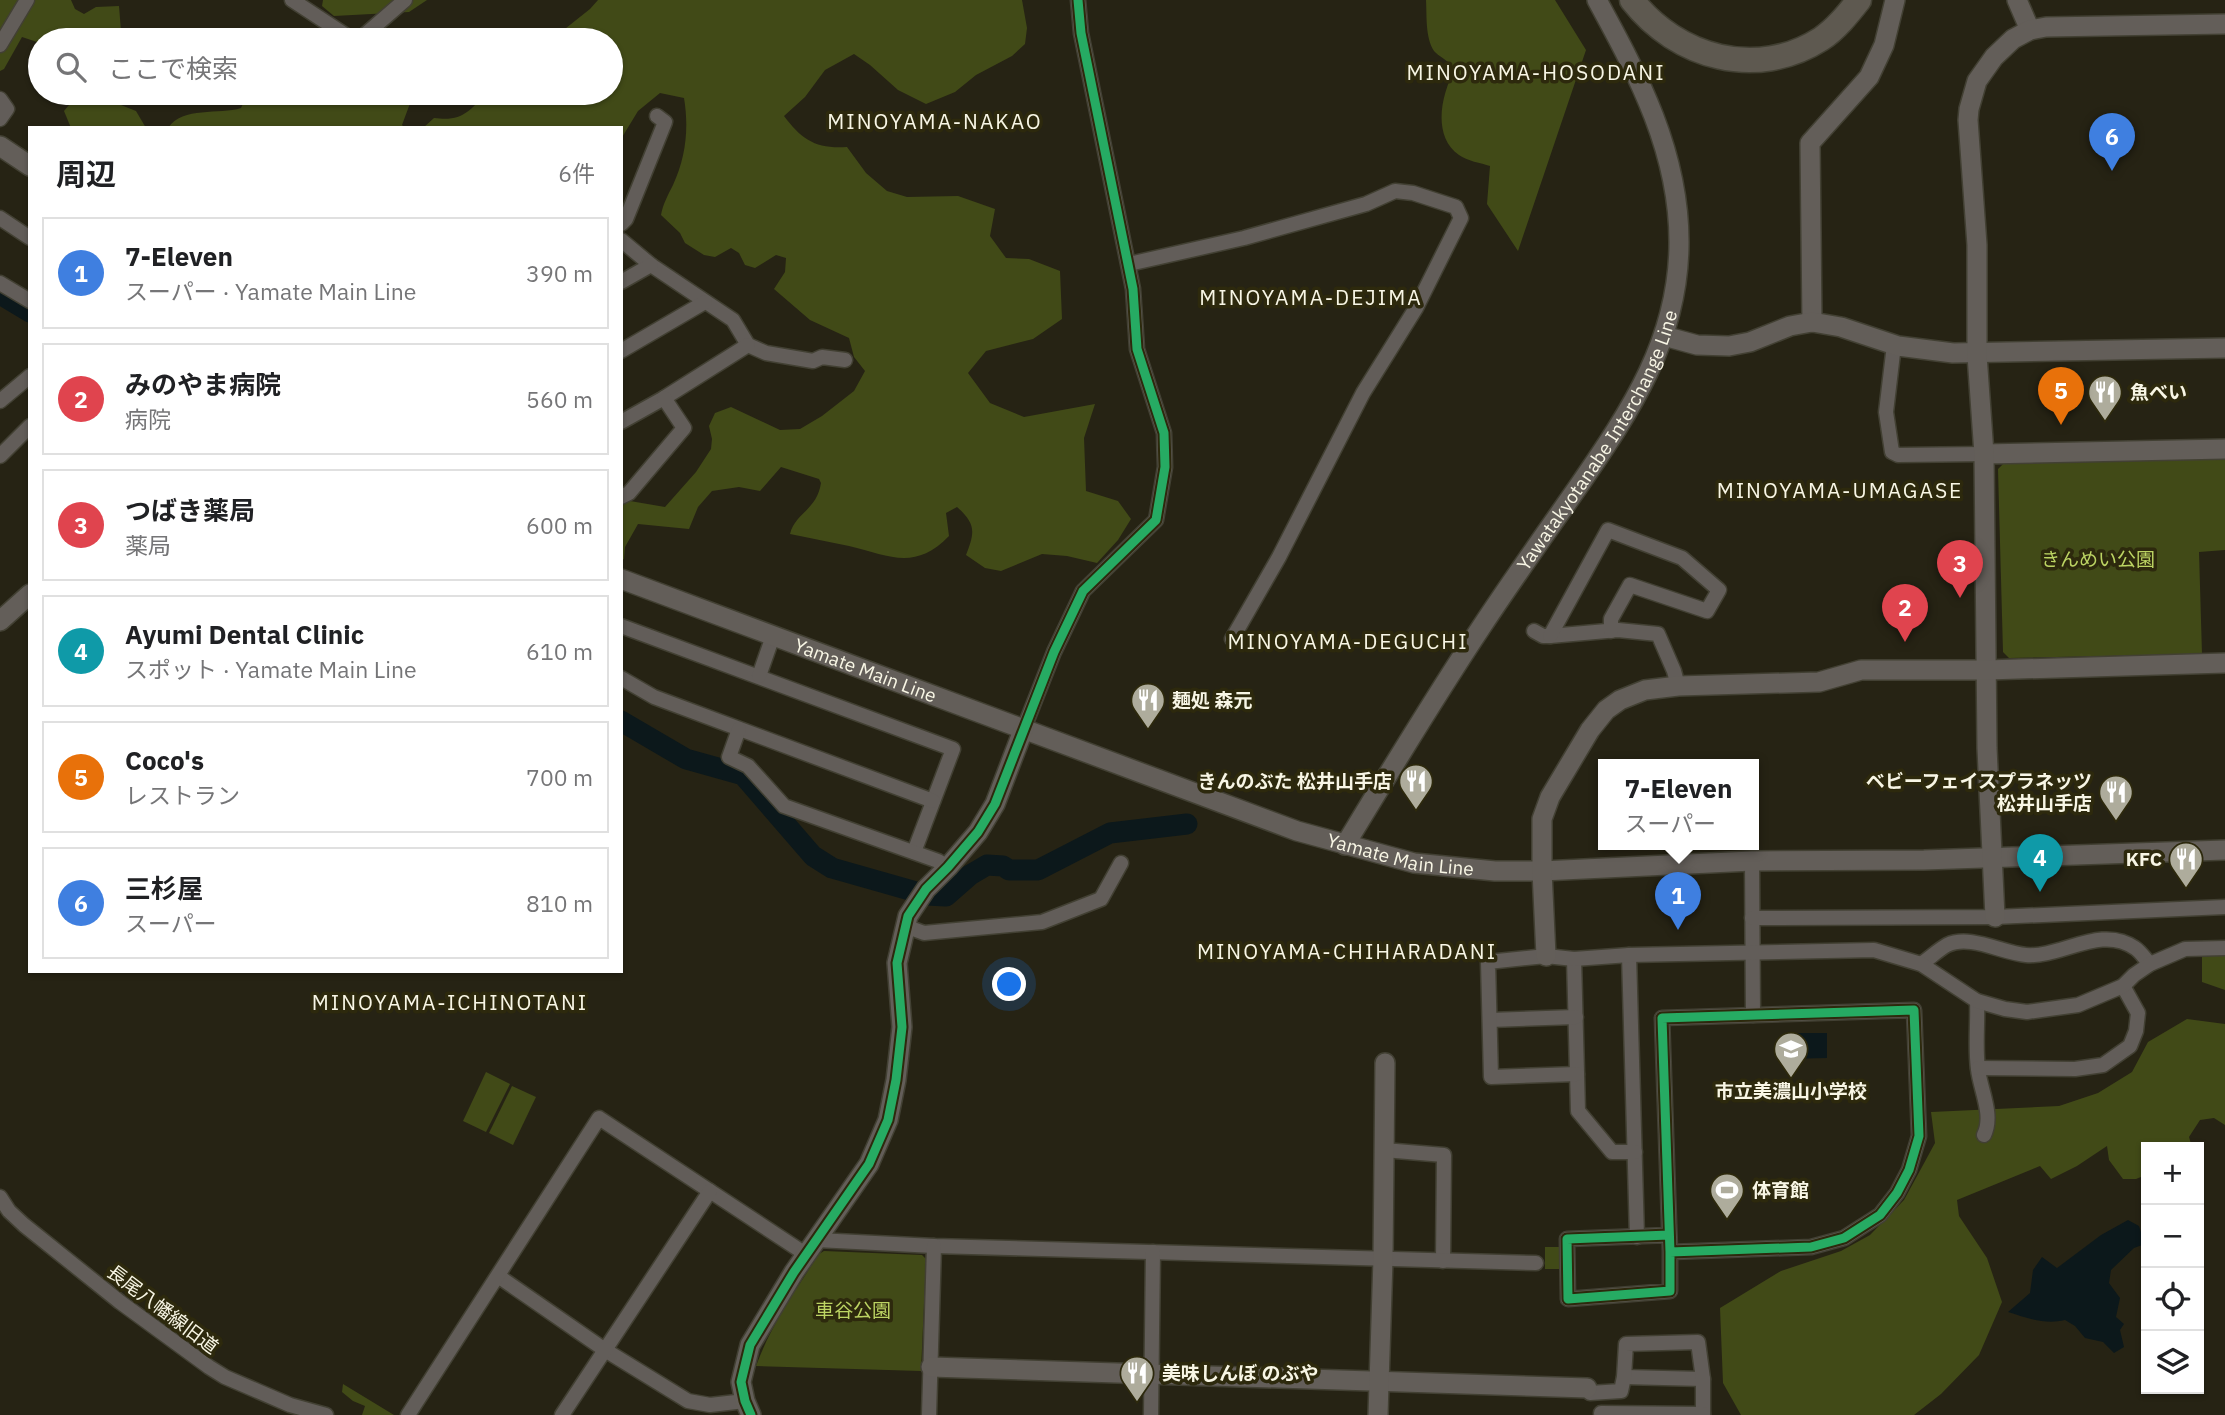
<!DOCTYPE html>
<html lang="ja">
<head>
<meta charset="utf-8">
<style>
	body { margin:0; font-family:"IBM Plex Sans","Noto Sans JP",sans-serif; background:#f6f6f6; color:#202124 }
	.controls { position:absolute; right:21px; bottom:21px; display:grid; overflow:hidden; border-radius:0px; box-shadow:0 2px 5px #0004 }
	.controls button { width:63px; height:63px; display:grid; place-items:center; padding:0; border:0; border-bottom:2px solid #e0e0e0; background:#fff; color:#202124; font:35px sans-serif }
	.you { position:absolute; left:1010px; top:985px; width:24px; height:24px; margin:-18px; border:5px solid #fff; border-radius:50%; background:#1a73e8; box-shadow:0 0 0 10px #1a73e833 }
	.badge { display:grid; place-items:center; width:46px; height:46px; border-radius:50%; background:#2563eb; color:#fff; font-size:23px; font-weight:700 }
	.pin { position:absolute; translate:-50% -58px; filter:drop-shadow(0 2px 4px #0008) }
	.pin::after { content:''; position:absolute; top:37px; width:24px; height:21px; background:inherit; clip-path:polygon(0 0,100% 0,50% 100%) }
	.popup { position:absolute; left:1598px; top:759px; width:161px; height:91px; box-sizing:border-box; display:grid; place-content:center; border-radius:0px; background:#fff; filter:drop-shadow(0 2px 5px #0005); font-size:23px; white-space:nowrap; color:#757577 }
	.popup b { font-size:26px; color:#202124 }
	.popup::after { content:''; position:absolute; left:50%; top:100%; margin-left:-14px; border:14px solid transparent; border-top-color:#fff }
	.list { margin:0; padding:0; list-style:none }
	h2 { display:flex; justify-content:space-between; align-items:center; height:91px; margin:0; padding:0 28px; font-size:30px }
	h2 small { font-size:23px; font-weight:400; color:#757577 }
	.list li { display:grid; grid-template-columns:46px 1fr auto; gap:21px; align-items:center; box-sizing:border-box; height:112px; margin:0 14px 14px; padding:0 14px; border:2px solid #e0e0e0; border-radius:0px }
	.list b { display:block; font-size:26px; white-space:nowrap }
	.list p { margin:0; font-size:23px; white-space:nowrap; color:#757577 }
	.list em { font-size:23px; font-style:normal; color:#757577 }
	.icon { flex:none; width:38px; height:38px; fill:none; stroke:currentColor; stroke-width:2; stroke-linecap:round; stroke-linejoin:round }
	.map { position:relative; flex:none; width:2225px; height:1415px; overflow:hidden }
	.search { position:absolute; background:#fff; box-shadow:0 2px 5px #0004; left:28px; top:28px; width:595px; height:77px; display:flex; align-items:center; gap:18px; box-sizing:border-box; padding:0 24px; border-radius:38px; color:#757577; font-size:26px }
	.panel { position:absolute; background:#fff; box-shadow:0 2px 5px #0004; left:28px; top:126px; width:595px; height:847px; border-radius:0px }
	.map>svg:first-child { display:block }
	.green { fill:#414a17 }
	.water { fill:#0c181b }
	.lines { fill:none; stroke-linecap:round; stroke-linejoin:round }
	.river { stroke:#0c181b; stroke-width:21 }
	.street-casing { stroke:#424033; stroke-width:17 }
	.secondary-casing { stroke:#424033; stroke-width:22 }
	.highway-casing { stroke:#424033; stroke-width:27 }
	.street { stroke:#625d59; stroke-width:14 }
	.secondary { stroke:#635e59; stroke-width:19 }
	.highway { stroke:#5e5950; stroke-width:24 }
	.cycleway-casing { stroke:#2d290d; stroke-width:13 }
	.cycleway { stroke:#26ab63; stroke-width:9 }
	.labels { text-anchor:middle; stroke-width:7; stroke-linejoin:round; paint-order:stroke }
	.poi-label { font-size:19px; font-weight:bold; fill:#f8f6e5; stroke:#2d290d; text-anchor:start }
	.street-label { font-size:19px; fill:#f8f6e5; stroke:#2d290d }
	.park-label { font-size:19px; fill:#bcd463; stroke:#2d290d }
	.neighbourhood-label { font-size:21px; letter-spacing:2px; fill:#f8f6e5; stroke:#2d290d }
</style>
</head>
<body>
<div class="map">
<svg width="2225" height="1415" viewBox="0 0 2225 1415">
	<rect width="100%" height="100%" fill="#262314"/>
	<!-- green -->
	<g class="green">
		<polygon points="0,0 71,0 75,9 84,14 96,7 119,6 121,31 117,40 40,40 40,43 22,37 4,69 0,71"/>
		<polygon points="323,0 427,0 409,12 334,16 322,6"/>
		<path d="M598,0H1022L1027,28L1025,44L1012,56L976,75L955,92L926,104L898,90L870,65L854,54L825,70L805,97L784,116C802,140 816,149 847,147L866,173L887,191L907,197L958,196L995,209L990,236L1006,258L1029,259L1060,271L1062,319L1033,339L986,351L968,373L990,403L1024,417L1095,404L1084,438L1086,491L1118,501L1131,519L1118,540L1097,563L1067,556L1042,554L1001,571L985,568L966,555C975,532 976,524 957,507L946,513L949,536C915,571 890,556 849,546C829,542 810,538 790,534C795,513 817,510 821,483L819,479L781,467L760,491L739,487L712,491L698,507L689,529L638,524L625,547L624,559L621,561V505L630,501L665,507L696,472L711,449L712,439L709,426L715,413L731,407L780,430L800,429L822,416L854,391L865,371L854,357L849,338L810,320L774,289L785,272L786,258L776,255L755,268L745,265L739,253L731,248L715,257L704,255L685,243L680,233L661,215C663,204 668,195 673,185C686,157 689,128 684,98L660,93L638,111L621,139V128H423L434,118C463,122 468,111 488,93H611V40H551L590,9Z"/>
		<path d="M1426,0H1555L1586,50L1518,251L1487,204L1490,166C1481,163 1467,161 1459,155C1432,136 1441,95 1455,69C1448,60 1438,56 1434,51C1425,37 1427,15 1426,0Z"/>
		<polygon points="79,93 106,99 136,111 146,128 71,128 64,111"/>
		<path d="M248,93H406L412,98L402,125L405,128H168C183,106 219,115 241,108Z"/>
		<polygon points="2225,459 2225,550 2199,552 2202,654 2009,658 2003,652 1998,469 2003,464"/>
		<polygon points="2202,955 2225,955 2225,990 2202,982"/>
		<polygon points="2187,1019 2225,1024 2225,1125 2214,1118 2200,1120 2189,1137 2192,1147 2146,1147 2146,1175 2136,1179 2123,1179 2109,1160 2107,1146 2077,1166 2051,1179 2040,1166 1957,1200 1959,1216 1987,1258 2002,1302 1979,1355 1941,1394 1914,1415 1741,1415 1723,1383 1720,1308 1781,1271 1841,1251 1870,1235 1904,1200 1935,1143 1931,1112 2059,1106 2098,1093 2132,1072 2148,1042"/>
		<polygon points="486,1072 510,1084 486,1132 463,1121"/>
		<polygon points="512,1086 536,1097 513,1145 489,1133"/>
		<rect x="1545" y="1247" width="15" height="22"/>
		<path d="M824,1251L922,1255L926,1259L921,1371L756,1366C771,1325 795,1291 819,1254Z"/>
		<polygon points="343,1384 394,1415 362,1415 365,1406 353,1401 342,1392"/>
	</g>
	<!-- water -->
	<g class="water">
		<polygon points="1787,1033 1827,1033 1827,1058 1787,1059"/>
		<path d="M2128,1220L2139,1226L2145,1244L2134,1248L2111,1270L2109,1283L2120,1298L2116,1317L2124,1324L2120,1330L2124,1347L2114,1353L2103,1342L2085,1338L2075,1326L2065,1320C2045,1325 2027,1318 2008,1312L2030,1293L2033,1270L2042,1257L2057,1268L2101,1235Z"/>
	</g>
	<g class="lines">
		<!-- river -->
		<g class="river">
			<polyline points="0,294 30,312"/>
			<polyline points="621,721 686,759 743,775 813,856 832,868 927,895 946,896 970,875 987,865 1003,866 1009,870 1038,870 1110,833 1187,824"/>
		</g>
		<!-- street casing -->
		<g class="street-casing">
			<g id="street">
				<polyline points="292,0 353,40"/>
				<polyline points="359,40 405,0"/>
				<polyline points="0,45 27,0"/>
				<polyline points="0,99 7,109 0,119"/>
				<polyline points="0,218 30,238"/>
				<polyline points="621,224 626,219 665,122 657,116"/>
				<polyline points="621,240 651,265 733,320 748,345 766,353 813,361 822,357 845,360"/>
				<polyline points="1129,264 1244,238 1366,204 1395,191 1413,193 1456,207 1461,218 1416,308 1363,393 1279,557 1232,639"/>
				<polyline points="621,282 651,265"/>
				<polyline points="0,283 30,301"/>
				<polyline points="1894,345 1886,412 1892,452 1898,455 1984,454"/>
				<polyline points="621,351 705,302"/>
				<polyline points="0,401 30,376"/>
				<polyline points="621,422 664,398 748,345"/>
				<polyline points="0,456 30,426"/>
				<polyline points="621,497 629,493 684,428 664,398"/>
				<polyline points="621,626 953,749 914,852"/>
				<polyline points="1534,631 1543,636 1550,636 1618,630 1658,634 1674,671 1678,686"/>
				<polyline points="1550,636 1608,530 1682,558 1719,590 1707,611 1630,585 1611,619 1611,631"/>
				<polyline points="759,676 773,636"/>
				<polyline points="621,678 654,697 933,801"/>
				<polyline points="1024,728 1054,652 1083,591 1156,520 1165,467 1164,433 1137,349 1133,289 1081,33 1078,0"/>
				<polyline points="739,729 729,757 748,766 784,806 938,861 948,867"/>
				<polyline points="1752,861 1753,1015"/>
				<polyline points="1752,918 1995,917 2225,907"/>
				<polyline points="905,926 924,933 1042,922 1101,899 1121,863"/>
				<polyline points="1629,955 1637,1237"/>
				<polyline points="1574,959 1578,1111 1612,1152 1635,1152"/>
				<path d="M1921,964C1930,958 1938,950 1947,945C1970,934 2002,953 2026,955C2061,958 2101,924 2135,948C2141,952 2145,959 2150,964"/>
				<path d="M1977,1001C1978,1023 1975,1047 1978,1069C1980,1089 1994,1115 1984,1135"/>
				<polyline points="1490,1020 1576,1017"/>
				<polyline points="1978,1068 2075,1069 2103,1065 2130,1046 2136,1031 2138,1013 2123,986"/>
				<polyline points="1577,1074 1491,1077 1488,962 1546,956 1574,959 1629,955 1874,950 1921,964 1977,1001 2005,1009 2027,1012 2078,1005 2123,986 2134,975 2150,964 2185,949 2225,948"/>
				<polyline points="1384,1150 1444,1155 1443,1261"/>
				<polyline points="0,1197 9,1211 24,1225 120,1302 209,1367 225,1377 290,1405 326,1415"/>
				<polyline points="1669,1235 1567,1239 1568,1299 1670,1291 1670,1252 1662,1018 1914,1010 1919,1136 1909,1170 1897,1193 1880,1215 1844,1238 1811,1247 1670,1252"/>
				<polyline points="817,1240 934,1246 1536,1263"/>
				<polyline points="498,1276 605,1350 688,1401 710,1405 745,1401"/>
				<polyline points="1624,1377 1703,1379"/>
				<polyline points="1590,1393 1621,1391 1624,1377 1626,1344 1698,1342 1703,1379 1703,1415"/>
				<polyline points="1601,1413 1703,1414"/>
				<polyline points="408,1415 599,1118 807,1255"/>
				<polyline points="562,1415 710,1191"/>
				<polyline points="929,1415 934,1246"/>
				<polyline points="1151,1415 1153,1252"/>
			</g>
		</g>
		<!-- secondary casing -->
		<g class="secondary-casing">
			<g id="secondary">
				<polyline points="2017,0 2030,30"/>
				<polyline points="0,146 30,166"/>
				<polyline points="1812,322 1810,143 1869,77 1884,45 1895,0"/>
				<polyline points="1664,336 1697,345 1729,346 1750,342 1790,326 1812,322 1841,327 1898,346 1953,353 2225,348"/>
				<polyline points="1984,454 2225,449"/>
				<path id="s1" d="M621,579L1297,831L1414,863L1495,871H1542L1752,861L1924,860L2225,850"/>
				<polyline points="0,621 30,594"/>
				<path id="s2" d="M1345,845C1390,771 1434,698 1482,626C1513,579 1546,533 1578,487C1631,410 1679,339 1679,242C1679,152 1639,77 1597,0"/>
				<polyline points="1995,917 1987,748 1984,454 1977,355 1977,245 1968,120 1969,109 1977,81 1994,57 2013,39 2030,30 2046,27 2225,24"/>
				<polyline points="1546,956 1542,871 1542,819 1550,797 1590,730 1606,710 1620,700 1645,690 1678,686 1819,682 1861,670 1987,670 2225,663"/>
				<polyline points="931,1367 1587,1388"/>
				<polyline points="751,1415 745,1401 741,1382 750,1345 794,1272 869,1164 888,1120 896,1080 902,1027 897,963 908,916 926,889 948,867 978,832 995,804 1024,728"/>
				<polyline points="1378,1415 1383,1259 1385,1063"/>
			</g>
		</g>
		<!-- highway casing -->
		<g class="highway-casing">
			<path id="highway" d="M1632,0C1677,58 1757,80 1821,39C1836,29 1848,14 1859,0"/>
		</g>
		<!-- street -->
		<use href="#street" class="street"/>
		<!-- secondary -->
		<use href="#secondary" class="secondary"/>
		<!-- highway -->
		<use href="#highway" class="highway"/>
		<!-- cycleway casing -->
		<g class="cycleway-casing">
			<g id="cycleway">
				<polyline points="1669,1235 1567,1239 1568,1299 1670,1291 1670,1252 1662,1018 1914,1010 1919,1136 1909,1170 1897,1193 1880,1215 1844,1238 1811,1247 1670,1252"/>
				<polyline points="751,1415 745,1401 741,1382 750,1345 794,1272 869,1164 888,1120 896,1080 902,1027 897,963 908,916 926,889 948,867 978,832 995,804 1054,652 1083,591 1156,520 1165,467 1164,433 1137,349 1133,289 1081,33 1078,0"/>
			</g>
		</g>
		<!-- cycleway -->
		<use href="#cycleway" class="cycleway"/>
	</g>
	<!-- icons -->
	<defs>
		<g id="restaurant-pin" transform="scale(1.75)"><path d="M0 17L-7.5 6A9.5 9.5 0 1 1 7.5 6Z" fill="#aeac9c" stroke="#2d290d"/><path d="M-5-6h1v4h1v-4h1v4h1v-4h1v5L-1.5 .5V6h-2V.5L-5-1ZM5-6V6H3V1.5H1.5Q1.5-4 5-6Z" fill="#fff"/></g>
		<g id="school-pin" transform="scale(1.75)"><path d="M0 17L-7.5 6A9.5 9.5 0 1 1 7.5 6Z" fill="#aeac9c" stroke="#2d290d"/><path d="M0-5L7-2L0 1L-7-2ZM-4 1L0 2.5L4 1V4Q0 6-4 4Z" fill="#fff"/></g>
		<g id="stadium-pin" transform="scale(1.75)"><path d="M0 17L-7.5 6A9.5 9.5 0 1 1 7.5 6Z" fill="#aeac9c" stroke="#2d290d"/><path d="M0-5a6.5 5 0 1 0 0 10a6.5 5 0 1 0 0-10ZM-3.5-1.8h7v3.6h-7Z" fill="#fff"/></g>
	</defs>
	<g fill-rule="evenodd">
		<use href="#restaurant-pin" x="2105" y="392"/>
		<use href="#restaurant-pin" x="1148" y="700"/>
		<use href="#restaurant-pin" x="1416" y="781"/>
		<use href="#restaurant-pin" x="2116" y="792"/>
		<use href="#restaurant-pin" x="2186" y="859"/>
		<use href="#school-pin" x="1791" y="1049"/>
		<use href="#stadium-pin" x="1727" y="1190"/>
		<use href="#restaurant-pin" x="1137" y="1373"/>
	</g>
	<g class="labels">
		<!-- poi labels -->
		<g class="poi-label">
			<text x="2130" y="399">魚べい</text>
			<text x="1172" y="707">麺処 森元</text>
			<text x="1392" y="788" text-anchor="end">きんのぶた 松井山手店</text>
			<text x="2092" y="788" text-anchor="end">ベビーフェイスプラネッツ<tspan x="2092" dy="22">松井山手店</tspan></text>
			<text x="2162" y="866" text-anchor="end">KFC</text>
			<text x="1791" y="1098" text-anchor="middle">市立美濃山小学校</text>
			<text x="1752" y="1197">体育館</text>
			<text x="1162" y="1380">美味しんぼ のぶや</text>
		</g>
		<!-- street labels -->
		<g class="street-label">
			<text dy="7" stroke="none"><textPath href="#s2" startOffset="478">Yawatakyotanabe Interchange Line</textPath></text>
			<text dy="7" stroke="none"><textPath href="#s1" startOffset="261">Yamate Main Line</textPath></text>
			<text dy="7" stroke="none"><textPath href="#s1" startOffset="828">Yamate Main Line</textPath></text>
			<text transform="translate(163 1309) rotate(37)" y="7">長尾八幡線旧道</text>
		</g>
		<!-- park labels -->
		<g class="park-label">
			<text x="2098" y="566">きんめい公園</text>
			<text x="853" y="1317">車谷公園</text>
		</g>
		<!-- neighbourhood labels -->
		<g class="neighbourhood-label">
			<text x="1536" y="80">MINOYAMA-HOSODANI</text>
			<text x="935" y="129">MINOYAMA-NAKAO</text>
			<text x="1311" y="305">MINOYAMA-DEJIMA</text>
			<text x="1840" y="498">MINOYAMA-UMAGASE</text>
			<text x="1348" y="649">MINOYAMA-DEGUCHI</text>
			<text x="1347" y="959">MINOYAMA-CHIHARADANI</text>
			<text x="450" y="1010">MINOYAMA-ICHINOTANI</text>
		</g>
	</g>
</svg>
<div class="controls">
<button>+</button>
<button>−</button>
<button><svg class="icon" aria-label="locate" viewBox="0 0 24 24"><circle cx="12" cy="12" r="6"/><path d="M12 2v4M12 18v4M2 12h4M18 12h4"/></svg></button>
<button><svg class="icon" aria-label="layers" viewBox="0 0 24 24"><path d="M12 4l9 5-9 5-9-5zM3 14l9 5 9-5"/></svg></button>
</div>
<div class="you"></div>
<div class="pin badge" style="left:1678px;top:930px;background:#3f7fe0">1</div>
<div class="popup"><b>7-Eleven</b>スーパー</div>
<div class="pin badge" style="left:1905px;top:642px;background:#e0444e">2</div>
<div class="pin badge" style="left:1960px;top:598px;background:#e0444e">3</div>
<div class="pin badge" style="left:2040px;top:892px;background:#0f9aa8">4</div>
<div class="pin badge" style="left:2061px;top:425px;background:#e8710a">5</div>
<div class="pin badge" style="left:2112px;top:171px;background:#3f7fe0">6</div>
<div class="search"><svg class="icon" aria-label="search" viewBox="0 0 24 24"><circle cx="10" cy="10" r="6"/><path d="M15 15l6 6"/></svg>ここで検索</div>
<section class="panel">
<h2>周辺<small>6件</small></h2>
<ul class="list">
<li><span class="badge" style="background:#3f7fe0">1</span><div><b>7-Eleven</b><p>スーパー · Yamate Main Line</p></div><em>390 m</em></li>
<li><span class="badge" style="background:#e0444e">2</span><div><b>みのやま病院</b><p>病院</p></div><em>560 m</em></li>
<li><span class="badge" style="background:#e0444e">3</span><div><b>つばき薬局</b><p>薬局</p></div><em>600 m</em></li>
<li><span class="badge" style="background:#0f9aa8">4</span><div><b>Ayumi Dental Clinic</b><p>スポット · Yamate Main Line</p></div><em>610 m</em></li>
<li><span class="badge" style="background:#e8710a">5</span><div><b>Coco's</b><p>レストラン</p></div><em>700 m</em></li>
<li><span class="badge" style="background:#3f7fe0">6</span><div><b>三杉屋</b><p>スーパー</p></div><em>810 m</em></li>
</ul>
</section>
</div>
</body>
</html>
